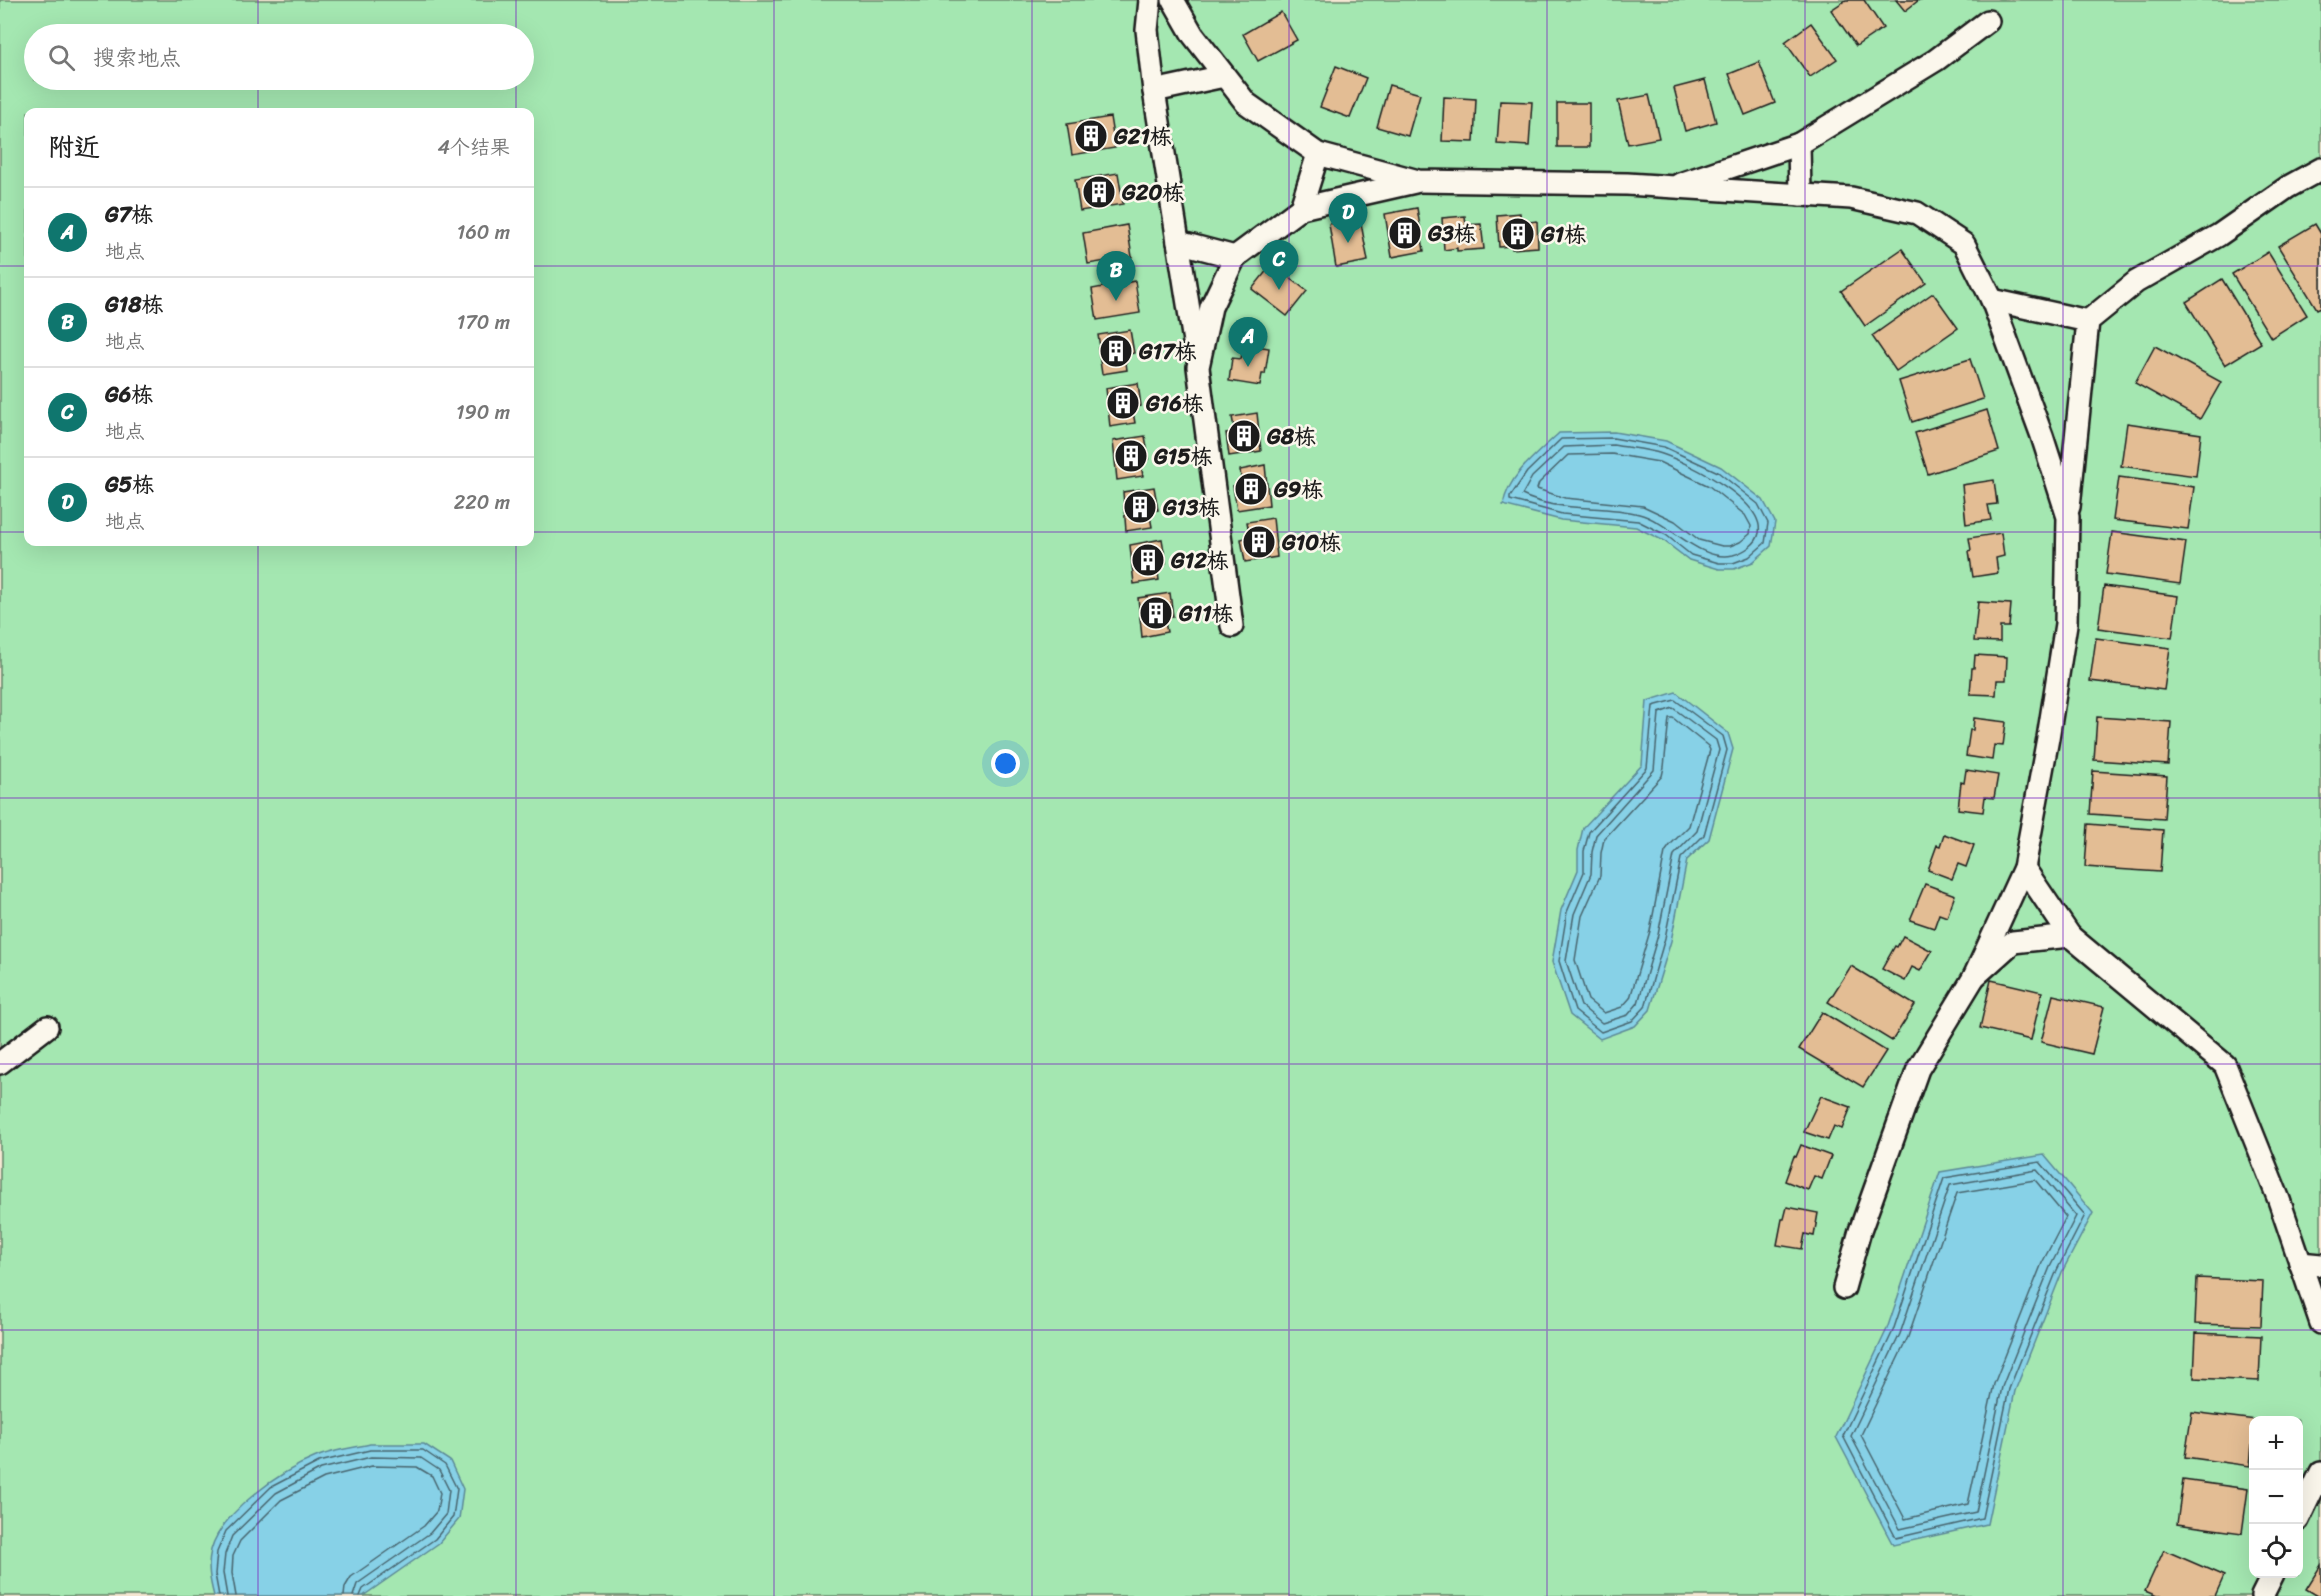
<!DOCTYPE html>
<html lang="zh">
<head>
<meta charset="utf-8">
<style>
	body { margin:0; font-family:Sriracha,"LXGW WenKai TC",sans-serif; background:#f6f6f6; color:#222 }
	.controls { position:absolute; right:18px; bottom:18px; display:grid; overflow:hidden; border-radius:12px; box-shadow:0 6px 24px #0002 }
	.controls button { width:54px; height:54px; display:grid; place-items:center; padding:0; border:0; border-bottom:2px solid #e0e0e0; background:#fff; color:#222; font:30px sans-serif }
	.you { position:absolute; left:1006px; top:764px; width:21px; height:21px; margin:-15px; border:4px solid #fff; border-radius:50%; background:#1a73e8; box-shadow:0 0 0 9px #1a73e833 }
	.badge { display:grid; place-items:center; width:39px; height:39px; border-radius:50%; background:#0f766e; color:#fff; font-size:20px; font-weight:700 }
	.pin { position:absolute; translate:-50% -50px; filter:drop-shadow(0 2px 3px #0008) }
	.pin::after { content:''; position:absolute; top:32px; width:21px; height:18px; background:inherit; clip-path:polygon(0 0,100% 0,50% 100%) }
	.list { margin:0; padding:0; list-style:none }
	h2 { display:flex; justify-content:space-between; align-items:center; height:78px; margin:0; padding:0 24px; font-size:26px }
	h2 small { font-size:20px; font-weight:400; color:#767676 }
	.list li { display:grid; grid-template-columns:39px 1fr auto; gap:18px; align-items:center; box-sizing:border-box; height:90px; padding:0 24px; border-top:2px solid #e0e0e0 }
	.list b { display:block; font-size:22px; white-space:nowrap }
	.list p { margin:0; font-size:20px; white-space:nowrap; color:#767676 }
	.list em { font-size:20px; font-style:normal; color:#767676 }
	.icon { flex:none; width:33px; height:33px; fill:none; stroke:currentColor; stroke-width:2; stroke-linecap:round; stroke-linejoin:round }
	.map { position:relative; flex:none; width:2321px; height:1596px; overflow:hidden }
	.search { position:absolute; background:#fff; box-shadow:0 6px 24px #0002; left:24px; top:24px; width:510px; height:66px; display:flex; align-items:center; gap:15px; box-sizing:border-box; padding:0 21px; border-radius:33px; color:#767676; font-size:22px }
	.panel { position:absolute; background:#fff; box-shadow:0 6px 24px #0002; left:24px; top:108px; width:510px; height:438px; border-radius:12px }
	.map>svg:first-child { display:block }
	.green { fill:#a4e7b1; stroke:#608266; stroke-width:1.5; fill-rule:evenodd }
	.water { fill:#87d1e7; stroke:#5c8996; stroke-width:1.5 }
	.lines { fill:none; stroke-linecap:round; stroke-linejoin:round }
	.shore { stroke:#47646d; stroke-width:1.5 }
	.building { fill:#e3bd94; stroke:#1c1c1c; stroke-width:1.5 }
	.minor-casing { stroke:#1c1c1c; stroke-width:26 }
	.minor { stroke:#fbf7ec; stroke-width:21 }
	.grid { fill:none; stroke:#7b2cbf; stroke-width:1.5; stroke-opacity:0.55 }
	.labels { text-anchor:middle; stroke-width:5; stroke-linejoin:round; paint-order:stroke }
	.poi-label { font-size:22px; font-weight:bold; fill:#1c1c1c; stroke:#fbf7ec; text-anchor:start }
</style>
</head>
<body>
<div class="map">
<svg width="2321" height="1596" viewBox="0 0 2321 1596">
	<rect width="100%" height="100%" fill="#f4e6d2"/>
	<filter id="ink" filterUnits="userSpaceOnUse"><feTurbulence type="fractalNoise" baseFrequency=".0167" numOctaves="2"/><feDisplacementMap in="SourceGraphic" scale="12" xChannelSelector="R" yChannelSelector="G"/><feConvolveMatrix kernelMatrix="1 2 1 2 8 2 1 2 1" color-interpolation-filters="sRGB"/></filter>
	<g filter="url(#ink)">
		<!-- green -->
		<path class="green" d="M0,0H2321V1596H0ZM34,34H524V80H34ZM28,112H530V542H28ZM2254,1420H2298V1574H2254Z"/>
		<!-- water -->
		<g class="water">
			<path d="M1614,432L1666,441L1721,467L1763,500L1775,522L1771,546L1753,562L1734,569H1719L1689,560L1664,541L1636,527L1561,520L1503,505C1508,475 1538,453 1559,433Z"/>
			<polygon points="1676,692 1728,733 1733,749 1709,839 1687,860 1671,941 1650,1010 1635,1026 1600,1039 1570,1015 1552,962 1561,910 1578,870 1578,850 1583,828 1642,765 1647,701"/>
			<polygon points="2044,1155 2093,1213 2062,1272 2015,1391 1987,1524 1893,1545 1836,1437 1887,1329 1940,1172"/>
			<path d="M370,1444H424L450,1461L463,1489L459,1519L439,1543L363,1596H214C210,1581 207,1566 211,1550C221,1512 281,1471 316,1457C332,1450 352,1448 370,1444Z"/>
		</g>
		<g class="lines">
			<!-- shore -->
			<g class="shore">
				<polygon points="1613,438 1664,447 1718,472 1758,504 1768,523 1765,543 1749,557 1733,563 1719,563 1691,555 1666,535 1638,521 1562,514 1510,500 1510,497 1527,472 1561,439"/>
				<path d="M1613,445C1629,448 1647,449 1662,454C1689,463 1765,501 1759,533C1757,544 1744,552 1733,555C1700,563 1670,522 1639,514C1601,504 1558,513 1522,495L1532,477L1564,447Z"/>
				<polygon points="1612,454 1659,462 1709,486 1745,515 1751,526 1750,534 1740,542 1730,546 1722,546 1699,540 1675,521 1643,506 1565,498 1537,489 1539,483 1568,455"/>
				<polygon points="1675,700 1723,736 1727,750 1704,835 1681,858 1665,938 1645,1007 1632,1021 1601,1032 1575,1011 1559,961 1567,912 1584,872 1584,851 1589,832 1647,768 1653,706"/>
				<polygon points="1673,708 1716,740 1719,750 1697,831 1674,855 1658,935 1638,1003 1628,1015 1602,1023 1581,1006 1566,961 1574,914 1591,874 1592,852 1596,835 1654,770 1659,713"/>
				<polygon points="1669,718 1673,718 1708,746 1710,750 1689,826 1671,844 1665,852 1650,931 1630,998 1622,1007 1604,1013 1588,1000 1575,960 1582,916 1600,876 1601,853 1604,839 1662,776 1664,767"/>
				<polygon points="2040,1162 2085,1215 2057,1270 2009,1389 1982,1518 1896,1538 1843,1436 1893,1331 1944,1178"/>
				<polygon points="2037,1170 2076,1216 2050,1267 2002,1387 1976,1512 1900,1529 1851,1436 1900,1334 1950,1185"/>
				<polygon points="2035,1180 2066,1217 2042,1263 1994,1384 1968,1504 1905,1519 1861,1435 1908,1337 1957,1193"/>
				<polyline points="219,1596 215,1574 217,1552 226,1531 271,1487 319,1462 370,1450 423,1450 445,1465 457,1489 453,1517 435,1539 363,1589 360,1596"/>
				<polyline points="227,1596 223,1573 225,1554 232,1536 276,1493 321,1469 371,1457 421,1458 439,1470 449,1490 446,1514 430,1533 357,1584 353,1596"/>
				<polyline points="236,1596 232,1573 233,1556 240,1541 281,1500 324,1478 372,1466 417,1467 432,1476 440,1493 437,1511 424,1526 351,1577 345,1587 344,1596"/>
			</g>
		</g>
		<!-- building -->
		<g class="building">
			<polygon points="1846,0 1864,0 1883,28 1856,46 1831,10"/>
			<polygon points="1896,0 1919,0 1905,11"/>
			<polygon points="1281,12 1297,40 1258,61 1243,34"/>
			<polygon points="1811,23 1837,59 1810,77 1785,42"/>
			<polygon points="1759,62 1775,103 1745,115 1729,74"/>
			<polygon points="1336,66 1366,78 1350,118 1320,107"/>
			<polygon points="1705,80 1716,122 1685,131 1674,88"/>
			<polygon points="1389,85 1420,94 1408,136 1377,127"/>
			<polygon points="1649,95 1659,138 1628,144 1618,101"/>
			<polygon points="1444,97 1476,99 1474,142 1442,141"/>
			<polygon points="1500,101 1532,102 1529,146 1497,144"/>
			<rect x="1557" y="103" width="32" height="44"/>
			<polygon points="1110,117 1115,148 1072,155 1067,124"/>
			<polygon points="1118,173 1123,204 1080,211 1075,180"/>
			<polygon points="1417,208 1424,251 1392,257 1385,214"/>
			<polygon points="1520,213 1521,223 1537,221 1538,247 1512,249 1512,246 1499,247 1497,215"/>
			<polygon points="1465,216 1466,225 1481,224 1484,249 1457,251 1457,248 1444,250 1442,218"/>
			<polygon points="1360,218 1368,261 1336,267 1329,224"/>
			<polygon points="2315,224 2321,234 2321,307 2317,309 2278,246"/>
			<polygon points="1127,225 1132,257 1088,264 1083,233"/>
			<polygon points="1902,249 1926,283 1865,326 1841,291"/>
			<polygon points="2268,252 2307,315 2271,338 2232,274"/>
			<polygon points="1272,264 1307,291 1287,316 1252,289"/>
			<polygon points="2222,279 2261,343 2225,365 2186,302"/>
			<polygon points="1135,281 1140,313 1097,320 1092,289"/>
			<polygon points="1933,293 1958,328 1896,371 1872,336"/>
			<polygon points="1130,330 1134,353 1125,355 1127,370 1102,374 1098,348 1100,347 1098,335"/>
			<polygon points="1244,344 1269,348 1265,374 1262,374 1260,386 1229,381 1232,358 1241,359"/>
			<polygon points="2155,346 2221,382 2200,419 2135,383"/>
			<polygon points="1970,359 1983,399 1912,422 1899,381"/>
			<polygon points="1138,383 1141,406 1132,407 1135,423 1110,427 1106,388"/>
			<polygon points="1987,410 1999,451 1928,474 1915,433"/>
			<polygon points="1257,413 1261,451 1229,456 1226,433 1235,432 1232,417"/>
			<polygon points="2127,423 2201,434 2196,476 2121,466"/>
			<polygon points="1145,436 1149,459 1140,460 1143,476 1117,480 1113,441"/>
			<polygon points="1265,465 1269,505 1237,510 1233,486 1242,485 1240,470"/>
			<polygon points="2119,477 2194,487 2188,529 2113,520"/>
			<polygon points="1994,480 1997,504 1988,505 1991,520 1966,524 1962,485"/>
			<polygon points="1154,487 1158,510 1149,511 1152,527 1126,531 1123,492"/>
			<polygon points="1273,518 1277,557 1245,562 1241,539 1250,537 1247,522"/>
			<polygon points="2112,532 2186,542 2180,584 2106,574"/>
			<polygon points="2001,533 2004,556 1996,558 1998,573 1973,577 1969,551 1971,550 1969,538"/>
			<polygon points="1162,539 1166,563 1157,564 1159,580 1134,584 1130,545"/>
			<polygon points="2104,586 2178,596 2172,638 2098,628"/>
			<polygon points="1170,593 1173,616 1164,617 1167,632 1142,637 1138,598"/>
			<polygon points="1978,602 2011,604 2009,627 2000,627 2000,642 1974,641"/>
			<polygon points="2096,638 2170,648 2164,690 2090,681"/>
			<polygon points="1975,655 2007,657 2006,680 1997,680 1996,695 1970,694 1972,668 1974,668"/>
			<polygon points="2097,717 2171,722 2168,765 2094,760"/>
			<polygon points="1974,718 2006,722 2003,746 1994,745 1992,760 1966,756 1970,730 1973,730"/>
			<polygon points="1966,770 1998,775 1994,798 1985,797 1983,812 1958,809 1961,782 1964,783"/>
			<polygon points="2093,771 2167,776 2164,819 2090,814"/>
			<polygon points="2088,824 2163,830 2160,872 2085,867"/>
			<polygon points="1944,834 1974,845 1966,867 1958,864 1952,879 1928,870 1937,845 1940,846"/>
			<polygon points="1925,884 1955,895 1947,917 1939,914 1934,928 1910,920"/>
			<polygon points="1903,936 1932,951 1920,971 1912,967 1905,981 1882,969 1895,946 1897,947"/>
			<polygon points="1851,966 1915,1005 1892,1041 1828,1002"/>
			<polygon points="1991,980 2042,992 2031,1040 1980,1028"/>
			<polygon points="2053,995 2104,1007 2092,1054 2041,1042"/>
			<polygon points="1822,1012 1886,1051 1863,1087 1799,1049"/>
			<polygon points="1821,1096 1851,1107 1842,1129 1834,1126 1828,1140 1804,1132"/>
			<polygon points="1801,1145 1831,1156 1822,1179 1814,1176 1808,1190 1785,1181 1794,1156 1796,1157"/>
			<polygon points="1787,1207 1818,1213 1814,1236 1805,1234 1802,1249 1777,1245 1782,1219 1784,1219"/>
			<polygon points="2197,1278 2263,1281 2261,1326 2195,1324"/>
			<polygon points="2196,1333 2261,1336 2259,1381 2194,1378"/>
			<polygon points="2192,1412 2256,1420 2254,1420 2250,1466 2185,1457"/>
			<polygon points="2183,1480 2248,1489 2242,1533 2177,1524"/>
			<polygon points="2164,1550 2224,1576 2215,1596 2157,1596 2145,1591"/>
			<polygon points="2321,1565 2321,1596 2318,1596 2306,1589"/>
		</g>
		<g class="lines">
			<!-- minor casing -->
			<g class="minor-casing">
				<g id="minor">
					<polyline points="1150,0 1147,30 1154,91 1196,354"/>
					<polyline points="1173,0 1193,35 1246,103 1318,154 1418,181 1627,184 1851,198 1917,213 1964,244 1992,300 2042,436 2068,517 2066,624 2048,738 2024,868 1974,977"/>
					<polyline points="1154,91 1224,76"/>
					<polyline points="1799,144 1800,195"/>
					<polyline points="1680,184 1799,144 1936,60 1988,21"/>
					<polyline points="1301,208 1318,154"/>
					<polyline points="1178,242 1235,257"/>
					<polyline points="1992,300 2088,321"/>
					<polyline points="2069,507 2088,321 2136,282 2219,235 2288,187 2321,169"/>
					<polyline points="1232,626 1198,367 1211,307 1235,257 1301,208 1415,182"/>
					<polyline points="2024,868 2070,936"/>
					<polyline points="0,1063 47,1027"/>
					<polyline points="2300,1263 2321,1265"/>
					<polyline points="1844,1288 1860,1231 1918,1069 1974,977 2013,942 2070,936 2225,1065 2279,1200 2321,1323"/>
					<polyline points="2298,1520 2321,1472"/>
					<polyline points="2262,1596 2273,1574"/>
				</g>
			</g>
			<!-- minor -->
			<use href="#minor" class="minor"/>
		</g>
	</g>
	<!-- grid -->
	<path class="grid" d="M258,0V34M516,0V34M774,0V1596M1032,0V1596M1289,0V1596M1547,0V1596M1805,0V1596M2063,0V1596M258,80V112M516,80V112M0,266H28M530,266H2321M0,532H28M530,532H2321M258,542V1596M516,542V1596M0,798H2321M0,1064H2321M0,1330H2321"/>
	<!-- icons -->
	<defs>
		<g id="building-disc" transform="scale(1.725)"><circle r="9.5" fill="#1c1c1c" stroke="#fbf7ec"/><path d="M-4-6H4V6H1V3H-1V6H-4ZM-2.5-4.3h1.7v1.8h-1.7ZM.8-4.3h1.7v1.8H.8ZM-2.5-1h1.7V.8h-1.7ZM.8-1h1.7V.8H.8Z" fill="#fff"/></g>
	</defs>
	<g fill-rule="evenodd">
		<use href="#building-disc" x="1091" y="136"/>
		<use href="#building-disc" x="1099" y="192"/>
		<use href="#building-disc" x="1405" y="233"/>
		<use href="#building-disc" x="1518" y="234"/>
		<use href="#building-disc" x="1116" y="351"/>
		<use href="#building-disc" x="1123" y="403"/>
		<use href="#building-disc" x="1244" y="436"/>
		<use href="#building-disc" x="1131" y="456"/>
		<use href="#building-disc" x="1251" y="489"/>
		<use href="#building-disc" x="1140" y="507"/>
		<use href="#building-disc" x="1259" y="542"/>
		<use href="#building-disc" x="1148" y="560"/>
		<use href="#building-disc" x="1156" y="613"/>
	</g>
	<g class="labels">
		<!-- poi labels -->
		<g class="poi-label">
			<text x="1114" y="144">G21栋</text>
			<text x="1122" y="200">G20栋</text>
			<text x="1428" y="241">G3栋</text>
			<text x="1541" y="242">G1栋</text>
			<text x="1139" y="359">G17栋</text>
			<text x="1146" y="411">G16栋</text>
			<text x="1267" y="444">G8栋</text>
			<text x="1154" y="464">G15栋</text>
			<text x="1274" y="497">G9栋</text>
			<text x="1163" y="515">G13栋</text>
			<text x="1282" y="550">G10栋</text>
			<text x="1171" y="568">G12栋</text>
			<text x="1179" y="621">G11栋</text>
		</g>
	</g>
</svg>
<div class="controls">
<button>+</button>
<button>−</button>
<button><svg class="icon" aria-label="locate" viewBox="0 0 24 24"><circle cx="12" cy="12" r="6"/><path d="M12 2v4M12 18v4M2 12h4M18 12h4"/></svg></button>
</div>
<div class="you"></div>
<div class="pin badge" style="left:1248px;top:367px">A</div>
<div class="pin badge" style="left:1116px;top:301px">B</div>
<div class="pin badge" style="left:1279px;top:290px">C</div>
<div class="pin badge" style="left:1348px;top:243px">D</div>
<div class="search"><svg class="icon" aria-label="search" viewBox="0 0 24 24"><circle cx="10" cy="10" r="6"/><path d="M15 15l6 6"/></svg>搜索地点</div>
<section class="panel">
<h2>附近<small>4个结果</small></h2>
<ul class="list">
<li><span class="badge">A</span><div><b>G7栋</b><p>地点</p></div><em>160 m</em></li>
<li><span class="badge">B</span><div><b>G18栋</b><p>地点</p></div><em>170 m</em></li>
<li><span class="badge">C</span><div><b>G6栋</b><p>地点</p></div><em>190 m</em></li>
<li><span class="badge">D</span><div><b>G5栋</b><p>地点</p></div><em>220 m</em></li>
</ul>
</section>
</div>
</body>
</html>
